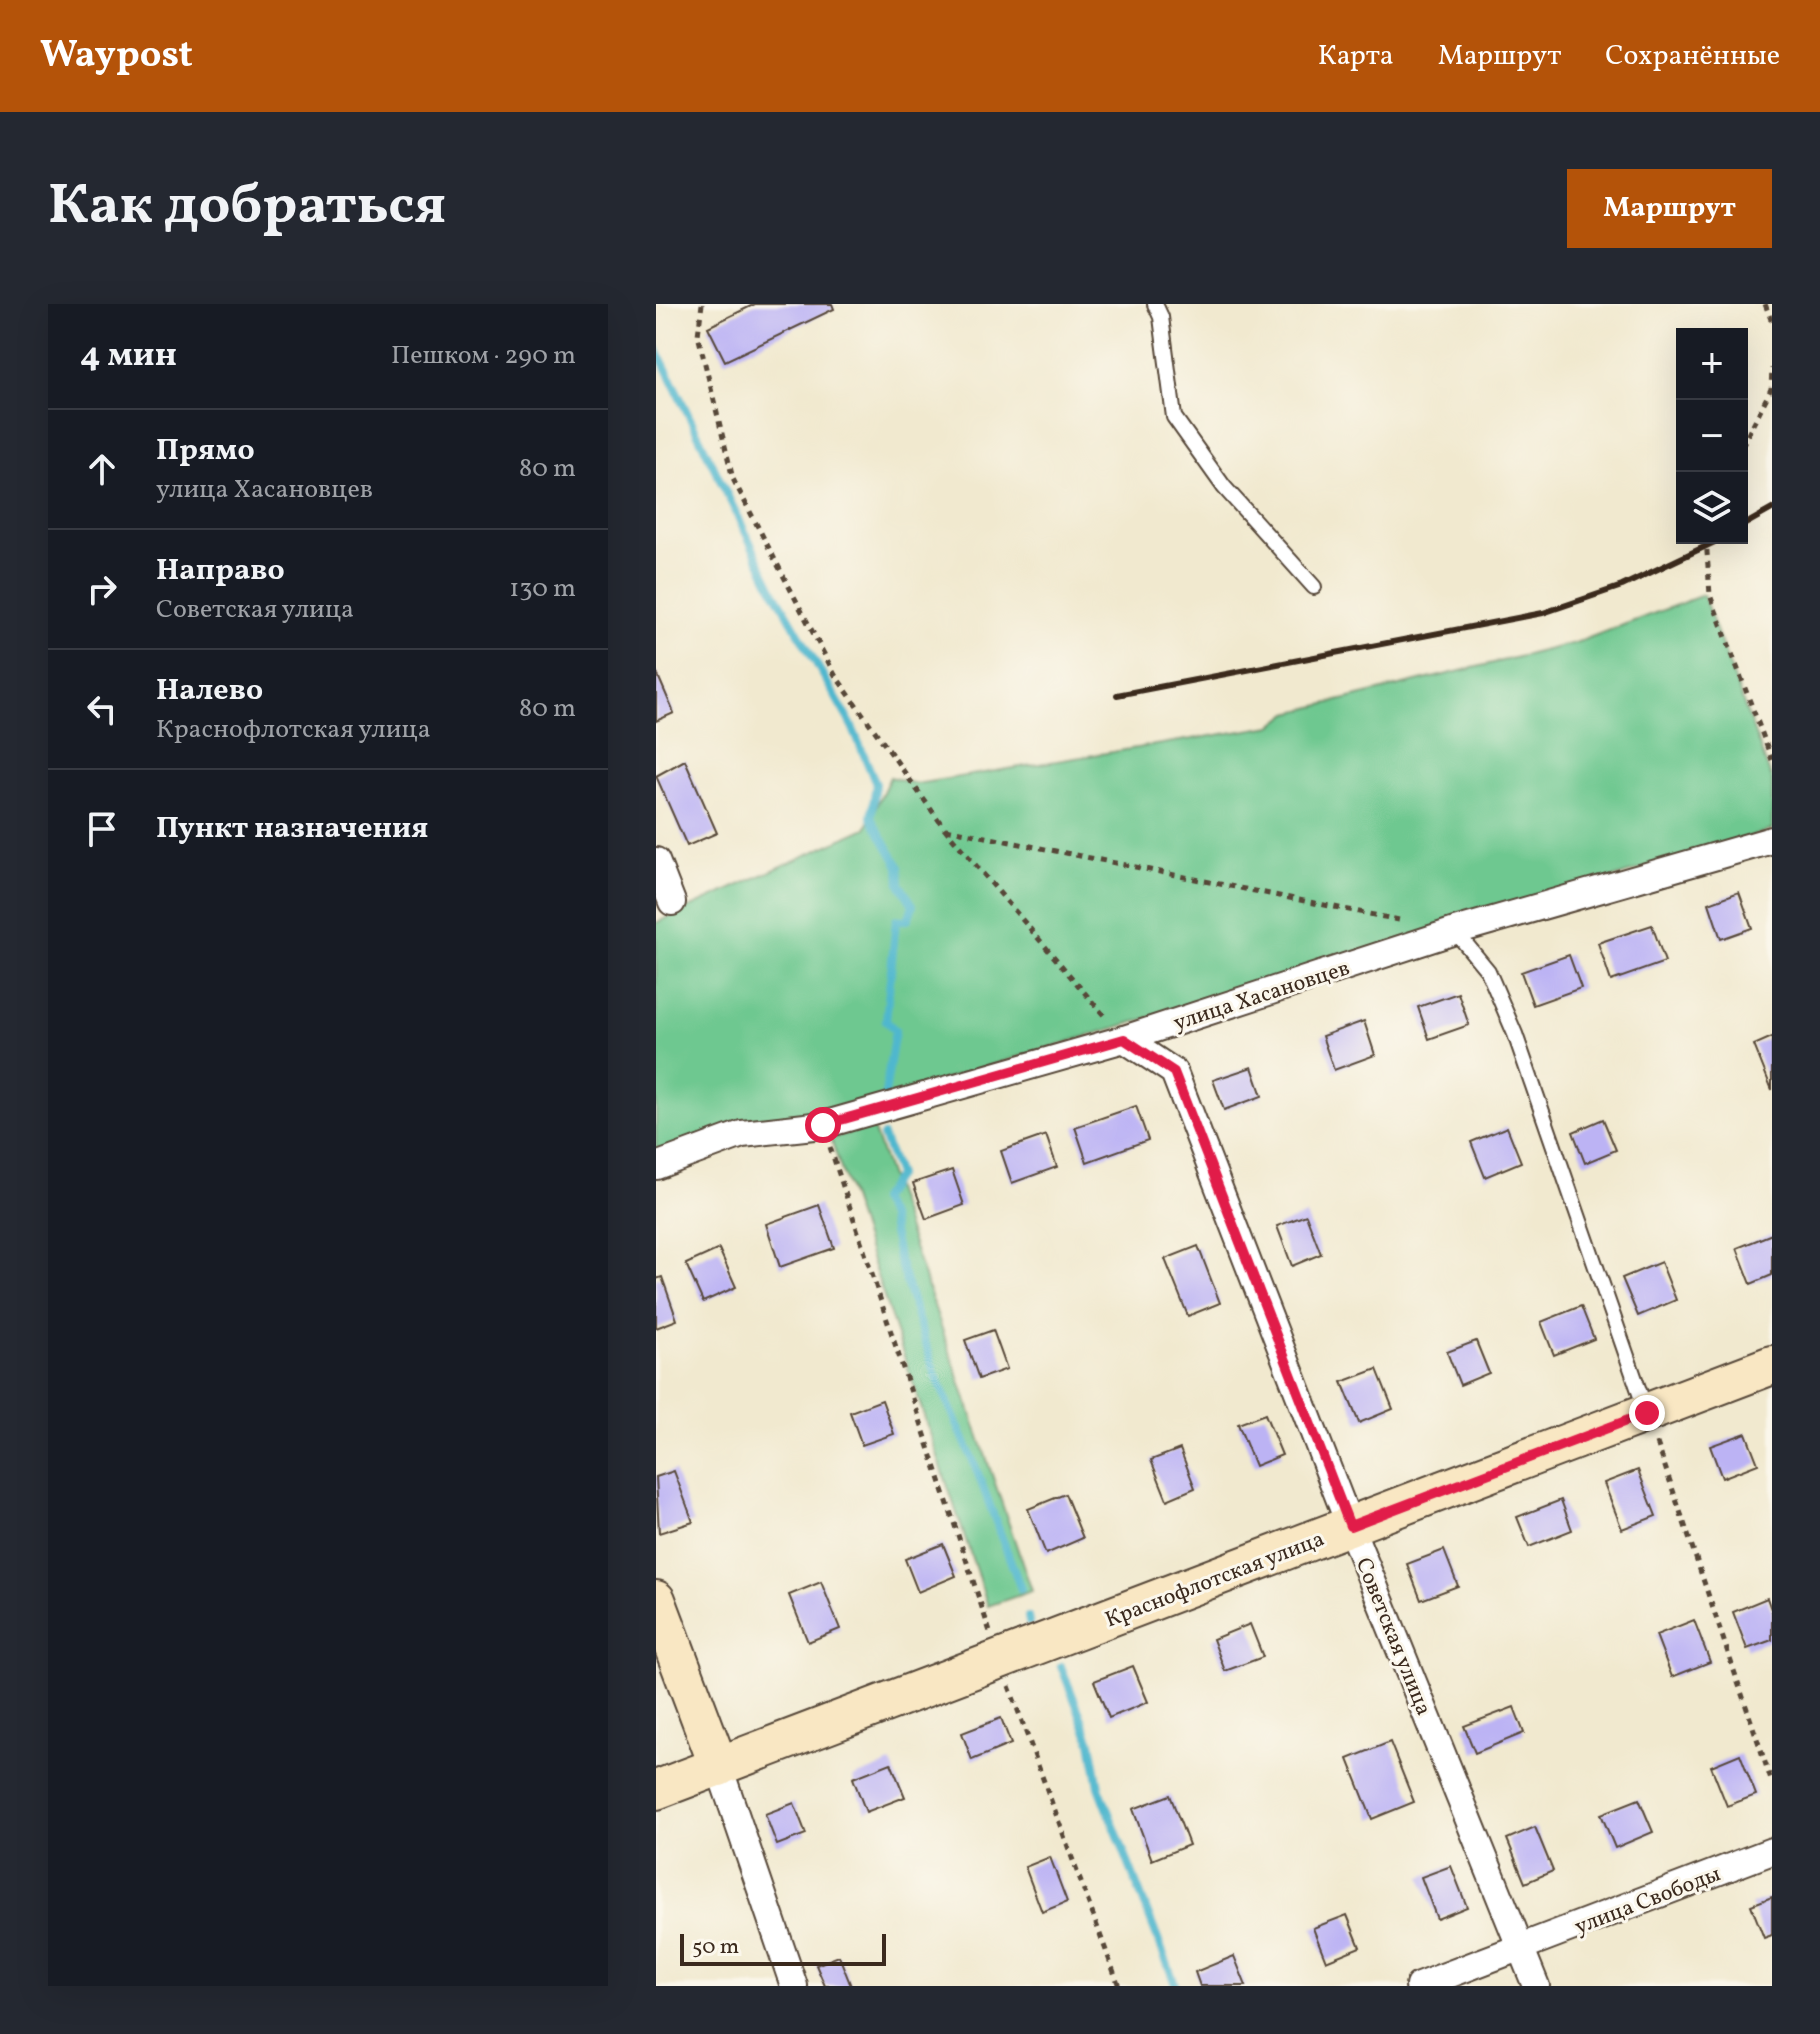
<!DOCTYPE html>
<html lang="ru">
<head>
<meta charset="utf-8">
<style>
	body { margin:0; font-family:Vollkorn,serif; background:#242831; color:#f1f3f6 }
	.controls { position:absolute; right:24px; top:24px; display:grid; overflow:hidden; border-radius:0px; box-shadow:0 8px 32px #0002 }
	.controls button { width:72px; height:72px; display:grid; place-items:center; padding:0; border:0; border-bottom:2px solid #363941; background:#171b24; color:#f1f3f6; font:40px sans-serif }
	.scale { position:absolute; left:24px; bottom:20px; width:206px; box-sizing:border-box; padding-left:8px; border:4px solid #3b2a1e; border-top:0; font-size:22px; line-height:28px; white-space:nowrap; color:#3b2a1e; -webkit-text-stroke:6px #fbf7ec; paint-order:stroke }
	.stop { position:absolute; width:24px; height:24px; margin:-18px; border:6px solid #e11d48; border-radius:50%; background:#fff }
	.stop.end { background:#e11d48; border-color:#fff; box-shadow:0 2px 8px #0008 }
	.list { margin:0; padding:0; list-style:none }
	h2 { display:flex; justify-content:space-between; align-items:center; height:104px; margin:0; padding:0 32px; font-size:34px }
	h2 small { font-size:26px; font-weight:400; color:#9ea1a6 }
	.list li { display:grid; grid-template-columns:52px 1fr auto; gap:24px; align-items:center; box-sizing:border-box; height:120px; padding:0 32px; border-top:2px solid #363941 }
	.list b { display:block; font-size:30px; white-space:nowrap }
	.list p { margin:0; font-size:26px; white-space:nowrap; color:#9ea1a6 }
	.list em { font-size:26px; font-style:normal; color:#9ea1a6 }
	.icon { flex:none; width:44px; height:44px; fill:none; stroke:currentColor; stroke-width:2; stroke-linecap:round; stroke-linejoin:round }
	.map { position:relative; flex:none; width:1116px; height:1682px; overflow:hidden; border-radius:0px }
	header { display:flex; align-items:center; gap:48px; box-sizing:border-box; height:112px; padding:0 40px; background:#b45309; color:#fff }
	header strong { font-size:38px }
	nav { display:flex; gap:44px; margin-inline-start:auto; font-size:28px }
	.intro { display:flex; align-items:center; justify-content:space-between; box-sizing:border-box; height:192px; padding:0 48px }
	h1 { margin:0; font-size:56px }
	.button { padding:20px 36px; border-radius:0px; background:#b45309; color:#fff; font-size:28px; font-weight:700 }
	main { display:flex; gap:48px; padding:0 48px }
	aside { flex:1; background:#171b24; border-radius:0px; box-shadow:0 8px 32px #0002 }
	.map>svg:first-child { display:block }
	.green { fill:#6ec890; stroke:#547957; stroke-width:2 }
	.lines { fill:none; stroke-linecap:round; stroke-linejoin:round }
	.stream { stroke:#50b7ce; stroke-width:8 }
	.building { fill:#bcb3f4 }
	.lane-casing { stroke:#564739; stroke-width:18 }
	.street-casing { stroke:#564739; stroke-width:30 }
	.secondary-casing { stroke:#564739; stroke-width:42 }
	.path { stroke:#564739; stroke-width:5; stroke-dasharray:6 6; stroke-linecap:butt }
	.lane { stroke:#fff; stroke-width:14 }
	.street { stroke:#fff; stroke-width:26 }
	.secondary { stroke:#f9e7c3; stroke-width:38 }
	.rail { stroke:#3b2a1e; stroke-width:6 }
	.route { stroke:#e11d48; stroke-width:10 }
	.labels { text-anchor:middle; stroke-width:6; stroke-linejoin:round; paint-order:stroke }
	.street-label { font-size:22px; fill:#3b2a1e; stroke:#fbf7ec }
</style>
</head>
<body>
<header>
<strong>Waypost</strong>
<nav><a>Карта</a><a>Маршрут</a><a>Сохранённые</a></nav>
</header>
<div class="intro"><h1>Как добраться</h1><a class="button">Маршрут</a></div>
<main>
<aside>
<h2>4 мин<small>Пешком · 290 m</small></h2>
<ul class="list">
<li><svg class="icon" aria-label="ahead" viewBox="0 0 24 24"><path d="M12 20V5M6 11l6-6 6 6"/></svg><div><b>Прямо</b><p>улица Хасановцев</p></div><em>80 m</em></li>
<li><svg class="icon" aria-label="right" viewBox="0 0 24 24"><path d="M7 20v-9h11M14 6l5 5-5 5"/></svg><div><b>Направо</b><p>Советская улица</p></div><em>130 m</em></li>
<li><svg class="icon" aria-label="left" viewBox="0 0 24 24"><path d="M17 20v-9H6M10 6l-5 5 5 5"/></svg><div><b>Налево</b><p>Краснофлотская улица</p></div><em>80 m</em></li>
<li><svg class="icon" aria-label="arrive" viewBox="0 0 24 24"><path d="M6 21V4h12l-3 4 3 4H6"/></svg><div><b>Пункт назначения</b></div></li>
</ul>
</aside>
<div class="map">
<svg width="1116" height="1682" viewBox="0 0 1116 1682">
	<rect width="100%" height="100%" fill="#fbf7ec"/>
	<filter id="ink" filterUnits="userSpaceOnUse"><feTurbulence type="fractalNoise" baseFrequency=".0125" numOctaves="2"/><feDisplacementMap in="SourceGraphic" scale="16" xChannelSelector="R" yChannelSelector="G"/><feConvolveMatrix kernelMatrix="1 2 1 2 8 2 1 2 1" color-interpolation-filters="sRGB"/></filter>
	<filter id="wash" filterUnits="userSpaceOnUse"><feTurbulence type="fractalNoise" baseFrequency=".006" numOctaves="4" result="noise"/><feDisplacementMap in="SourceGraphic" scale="32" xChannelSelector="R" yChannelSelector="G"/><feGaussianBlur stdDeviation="1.8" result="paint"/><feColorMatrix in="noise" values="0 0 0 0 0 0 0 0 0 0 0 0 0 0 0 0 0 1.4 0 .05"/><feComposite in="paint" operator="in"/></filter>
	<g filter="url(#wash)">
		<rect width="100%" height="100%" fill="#f1e9cf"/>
		<!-- green -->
		<g class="green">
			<polygon points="1047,291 1116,476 1116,526 163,813 0,857 0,619 210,524 234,473 260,480 616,422 633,409 919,339"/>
			<polygon points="216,821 376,1287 332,1302 175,835"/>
		</g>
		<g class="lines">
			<!-- stream -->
			<g class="stream">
				<polyline points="0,44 116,283 195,420 220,480 215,514 243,562 244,580 257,601 252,616 240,616 230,717 239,726 229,790"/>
				<polyline points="227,832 242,871 224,896 234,913 242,953 279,1069 318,1159 365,1285"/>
				<polyline points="372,1313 373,1318"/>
				<polyline points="405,1362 435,1438 443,1483 520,1682"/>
			</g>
		</g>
		<g id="blocks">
			<!-- building -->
			<g class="building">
				<polygon points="99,0 176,0 178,5 69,57 52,23"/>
				<polygon points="0,367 18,409 0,417"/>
				<polygon points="29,456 61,529 31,542 0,472"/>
				<polygon points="1083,588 1096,624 1065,635 1053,599"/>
				<polygon points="996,621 1009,658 955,677 942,639"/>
				<polygon points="913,651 925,684 877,701 865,668"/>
				<polygon points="802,689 813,721 773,735 762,703"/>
				<polygon points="708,717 719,751 678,766 666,732"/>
				<polygon points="1116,733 1116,786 1098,741"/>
				<polygon points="596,763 606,792 568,806 557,776"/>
				<polygon points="480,802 492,836 431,858 419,823"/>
				<polygon points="947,815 960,846 929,859 917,828"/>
				<polygon points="851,823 865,858 829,873 815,838"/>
				<polygon points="390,831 401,863 356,879 345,847"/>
				<polygon points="296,866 308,901 270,915 257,879"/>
				<polygon points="163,901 178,944 124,963 110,920"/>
				<polygon points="650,911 665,950 636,962 621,922"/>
				<polygon points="1116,930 1116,971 1095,980 1081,944"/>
				<polygon points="542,942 564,999 532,1012 509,955"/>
				<polygon points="63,945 80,983 47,998 30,960"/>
				<polygon points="1005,958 1020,996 982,1012 966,974"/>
				<polygon points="6,973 21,1016 0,1024 0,975"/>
				<polygon points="925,1002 938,1035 898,1051 885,1018"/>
				<polygon points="337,1026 351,1065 323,1075 309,1036"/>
				<polygon points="820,1037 833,1069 804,1081 791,1048"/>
				<polygon points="721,1065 737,1105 703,1119 686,1078"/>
				<polygon points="226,1096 238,1130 206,1141 194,1108"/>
				<polygon points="609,1110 626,1151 599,1162 582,1120"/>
				<polygon points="1090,1129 1102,1160 1066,1174 1054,1142"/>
				<polygon points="524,1145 539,1184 511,1196 495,1156"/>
				<polygon points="982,1166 1000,1212 966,1225 948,1179"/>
				<polygon points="18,1167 37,1218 3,1229 0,1173"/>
				<polygon points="409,1190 427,1234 390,1250 372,1205"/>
				<polygon points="905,1196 916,1226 873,1243 861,1213"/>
				<polygon points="287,1240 300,1272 262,1288 249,1255"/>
				<polygon points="788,1246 802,1282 765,1296 751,1260"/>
				<polygon points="165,1278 184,1325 152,1338 133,1291"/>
				<polygon points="1111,1294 1116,1308 1116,1336 1091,1345 1077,1308"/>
				<polygon points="1038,1316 1054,1358 1016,1373 1000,1331"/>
				<polygon points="594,1320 607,1353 569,1367 557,1335"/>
				<polygon points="477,1362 492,1398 453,1414 438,1377"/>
				<polygon points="858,1403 868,1429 819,1449 808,1422"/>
				<polygon points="345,1414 355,1440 316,1456 306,1429"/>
				<polygon points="734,1438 758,1498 716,1515 692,1455"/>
				<polygon points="1084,1450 1100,1491 1071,1502 1055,1462"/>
				<polygon points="235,1459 249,1493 210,1508 197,1474"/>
				<polygon points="514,1491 533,1541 496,1556 477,1505"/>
				<polygon points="983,1495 997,1528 959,1544 945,1510"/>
				<polygon points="138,1499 150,1530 121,1541 109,1510"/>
				<polygon points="879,1523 897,1567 869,1579 851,1535"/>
				<polygon points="394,1553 411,1598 386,1608 369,1563"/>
				<polygon points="795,1562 811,1603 781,1615 765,1573"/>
				<polygon points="1116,1593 1116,1631 1108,1634 1095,1601"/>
				<polygon points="691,1611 704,1643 670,1657 657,1624"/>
				<polygon points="183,1652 195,1682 169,1682 160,1661"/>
				<polygon points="578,1652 590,1682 544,1682 539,1668"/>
			</g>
		</g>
	</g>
	<g filter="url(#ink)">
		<use href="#blocks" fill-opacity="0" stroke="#564739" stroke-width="2"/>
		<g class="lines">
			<!-- lane casing -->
			<g class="lane-casing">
				<g id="lane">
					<polyline points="499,0 505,13 518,113 568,183 658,283"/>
					<polyline points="799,627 832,667 859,730 990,1107"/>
				</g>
			</g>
			<!-- street casing -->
			<g class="street-casing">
				<g id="street">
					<polyline points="0,557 16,598"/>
					<polyline points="468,735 518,768 694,1222 880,1682"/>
					<polyline points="0,862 86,830 167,821 468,735 799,627 1116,536"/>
					<polyline points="63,1463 138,1682"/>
					<polyline points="763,1682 1116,1547"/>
				</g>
			</g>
			<!-- secondary casing -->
			<g class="secondary-casing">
				<g id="secondary">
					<polyline points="0,1296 63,1463"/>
					<polyline points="0,1486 1116,1061"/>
				</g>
			</g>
			<!-- path -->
			<g class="path">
				<polyline points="46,0 42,31 77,175 179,371 289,525 451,715"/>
				<polyline points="1109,0 1116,18"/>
				<polyline points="1086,142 1115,85 1116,64"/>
				<polyline points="1050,234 1054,291 1116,456"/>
				<polyline points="290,525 743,616"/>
				<polyline points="174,843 334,1328"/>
				<polyline points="1001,1139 1116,1479"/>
				<polyline points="353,1382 463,1682"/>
			</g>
			<!-- lane -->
			<use href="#lane" class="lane"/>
			<!-- street -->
			<use href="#street" class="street"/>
			<!-- secondary -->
			<use href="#secondary" class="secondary"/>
			<!-- rail -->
			<g class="rail">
				<polyline points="1086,222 1116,205"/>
				<polyline points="461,391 887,309 966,282 1067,234"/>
			</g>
		</g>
	</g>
	<g class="lines" filter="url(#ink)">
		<!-- route -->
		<polyline class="route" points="167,821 468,735 518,768 694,1222 991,1109"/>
	</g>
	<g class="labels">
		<!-- street labels -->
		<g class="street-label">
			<text transform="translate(605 690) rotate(-18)" y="8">улица Хасановцев</text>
			<text transform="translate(558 1274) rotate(-21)" y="8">Краснофлотская улица</text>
			<text transform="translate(739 1332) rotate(68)" y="8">Советская улица</text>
			<text transform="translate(991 1595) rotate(-21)" y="8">улица Свободы</text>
		</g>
	</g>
</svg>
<div class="controls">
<button>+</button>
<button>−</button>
<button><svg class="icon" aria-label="layers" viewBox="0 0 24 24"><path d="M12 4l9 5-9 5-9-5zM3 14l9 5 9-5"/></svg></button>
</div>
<div class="scale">50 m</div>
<div class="stop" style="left:167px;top:821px"></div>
<div class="stop end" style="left:991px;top:1109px"></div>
</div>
</main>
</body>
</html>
